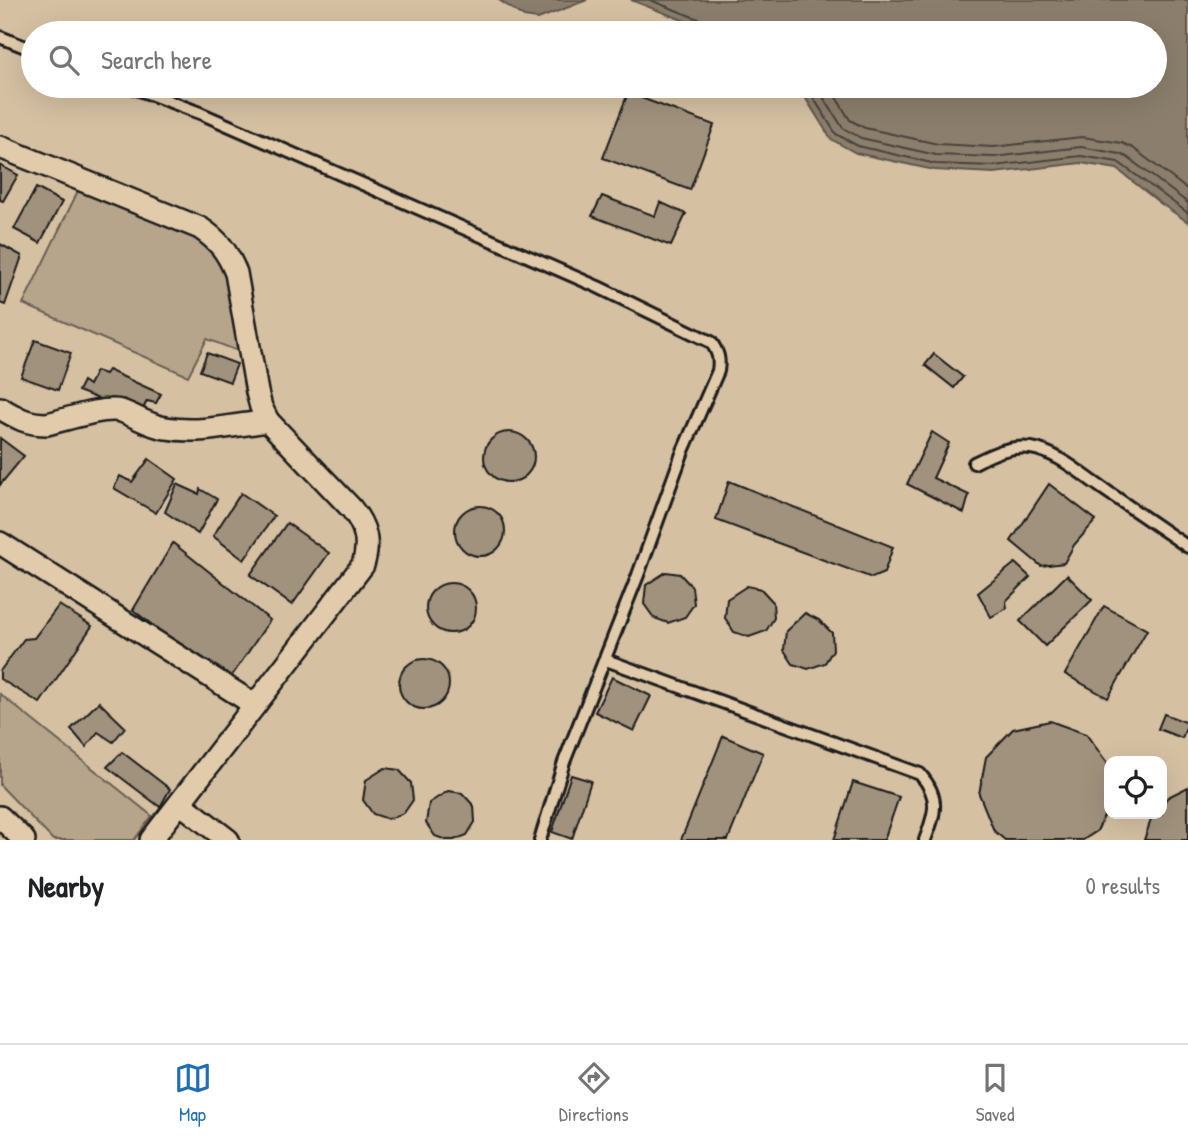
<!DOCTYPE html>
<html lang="en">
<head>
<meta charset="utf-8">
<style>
	body { margin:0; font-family:"Patrick Hand",sans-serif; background:#f2f2f2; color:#202124 }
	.controls { position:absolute; right:21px; bottom:21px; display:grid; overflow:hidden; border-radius:14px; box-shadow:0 7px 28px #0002 }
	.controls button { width:63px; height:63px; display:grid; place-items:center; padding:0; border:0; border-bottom:2px solid #e0e0e0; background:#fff; color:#202124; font:35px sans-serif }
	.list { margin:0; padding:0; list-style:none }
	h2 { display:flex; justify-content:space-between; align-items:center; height:91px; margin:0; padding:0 28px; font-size:30px }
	h2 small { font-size:23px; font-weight:400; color:#757577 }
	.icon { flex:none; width:38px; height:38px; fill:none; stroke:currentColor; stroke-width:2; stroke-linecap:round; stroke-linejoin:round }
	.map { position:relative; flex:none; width:1188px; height:840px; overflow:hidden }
	.search { position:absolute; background:#fff; box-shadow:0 7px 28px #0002; left:21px; right:21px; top:21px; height:77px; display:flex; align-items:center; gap:18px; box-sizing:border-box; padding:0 24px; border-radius:38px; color:#757577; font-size:26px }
	.sheet { height:203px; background:#fff }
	nav { display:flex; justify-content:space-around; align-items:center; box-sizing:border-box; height:98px; border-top:2px solid #e0e0e0; background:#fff; font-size:19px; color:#757577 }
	nav a { display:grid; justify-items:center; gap:4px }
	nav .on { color:#1f6fb2 }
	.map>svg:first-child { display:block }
	.green { fill:#b6a58b; stroke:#696054; stroke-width:2 }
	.water { fill:#8b7e6c; stroke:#5f574c; stroke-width:2 }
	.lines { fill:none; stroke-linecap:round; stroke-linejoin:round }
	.shore { stroke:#48433c; stroke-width:2 }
	.building { fill:#a1927d; stroke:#1c1c1c; stroke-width:2 }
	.service-casing { stroke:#1c1c1c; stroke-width:16 }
	.minor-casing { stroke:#1c1c1c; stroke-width:26 }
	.service { stroke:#e1cbaa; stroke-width:10 }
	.minor { stroke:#e1cbaa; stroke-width:21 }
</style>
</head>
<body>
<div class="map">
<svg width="1188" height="840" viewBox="0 0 1188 840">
	<rect width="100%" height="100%" fill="#d5c0a2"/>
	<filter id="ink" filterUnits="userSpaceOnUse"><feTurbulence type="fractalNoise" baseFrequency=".0143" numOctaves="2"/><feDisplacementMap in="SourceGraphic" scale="14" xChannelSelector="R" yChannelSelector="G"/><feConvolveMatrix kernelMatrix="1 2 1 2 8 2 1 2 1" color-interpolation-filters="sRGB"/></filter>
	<g filter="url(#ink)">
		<!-- green -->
		<g class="green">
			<polygon points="78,191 206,240 230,271 243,353 207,339 188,376 23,304"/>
			<polygon points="0,694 152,816 134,840 53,840 0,785"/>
		</g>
		<!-- water -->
		<g class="water">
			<polygon points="499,0 587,0 538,19 524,17"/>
			<polygon points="631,0 1188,0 1188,222 1160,203 1117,169 1081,163 994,173 934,170 856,153 831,139 798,86 1155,86 1155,33 716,33"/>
		</g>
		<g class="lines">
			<!-- shore -->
			<g class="shore">
				<polyline points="650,0 711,24 714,28 715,33"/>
				<polyline points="806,86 836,134 858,146 936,164 994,166 1081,156 1118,162 1188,213"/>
				<polyline points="816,86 843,128 861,138 936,155 994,157 1081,147 1120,154 1127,157 1188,203"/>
				<polyline points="829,86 850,120 865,128 938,144 993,147 1082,137 1122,143 1133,148 1188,190"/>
			</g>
		</g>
		<!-- building -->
		<g class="building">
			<polygon points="628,93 714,125 690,190 603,158"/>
			<polygon points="0,165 18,175 3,201 0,200"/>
			<polygon points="36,188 62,202 40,243 14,229"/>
			<polygon points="602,196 655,216 660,202 686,214 671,246 592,216"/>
			<polygon points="0,244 22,256 5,305 0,303"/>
			<polygon points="35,340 71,353 58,390 21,377"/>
			<polygon points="207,353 237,364 230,382 200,371"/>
			<polygon points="934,354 963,377 954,388 925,365"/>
			<polygon points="108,370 161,394 156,403 147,401 140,415 78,391 83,381 89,385 96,371 105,374"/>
			<circle cx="509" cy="457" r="25"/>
			<polygon points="932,432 949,443 933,478 969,495 964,513 907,484"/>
			<polygon points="0,438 24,456 0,485"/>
			<polygon points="149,459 177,479 156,513 114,488 120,476 132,482"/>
			<polygon points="729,481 893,547 884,573 872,578 716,520"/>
			<polygon points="177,484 199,494 200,489 217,499 198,534 165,512"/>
			<polygon points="1049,484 1096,520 1074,545 1064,563 1041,566 1011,541"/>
			<polygon points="241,493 274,516 244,560 213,536"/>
			<circle cx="480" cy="531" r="25"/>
			<polygon points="287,523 329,553 292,605 250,575"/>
			<polygon points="173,543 270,620 227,683 133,610"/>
			<polygon points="1015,563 1030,577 1006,601 1007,608 991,617 978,593"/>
			<polygon points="666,572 680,574 692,587 694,604 685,617 668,623 654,618 644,604 646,585"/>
			<polygon points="1067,575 1092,600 1045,646 1020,621"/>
			<circle cx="451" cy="608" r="25"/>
			<polygon points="747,586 761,589 773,602 774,618 766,631 749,637 734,632 725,618 727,599"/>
			<polygon points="59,605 92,626 40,703 0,679 0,671 24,639 34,638"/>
			<polygon points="1104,606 1147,630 1108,698 1065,674"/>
			<polygon points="805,613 819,620 832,633 833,650 825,663 808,669 793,664 784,650 786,631"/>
			<circle cx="424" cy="684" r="25"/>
			<polygon points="612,677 651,696 634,731 595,712"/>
			<polygon points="99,702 125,727 113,742 98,732 86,747 71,729"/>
			<polygon points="1164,714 1188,723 1182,738 1158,729"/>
			<polygon points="1050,721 1086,734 1108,764 1109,806 1097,831 1083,840 1005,840 994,831 979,794 986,757 1013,729"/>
			<polygon points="723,736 763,753 728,840 681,840"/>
			<polygon points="122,752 170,789 160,807 107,767"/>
			<polygon points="385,768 399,770 411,783 413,800 404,813 388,819 373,814 363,800 366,780"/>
			<polygon points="571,775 591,781 572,839 552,832"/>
			<polygon points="853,782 899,797 884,840 834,840"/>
			<polygon points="1188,787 1188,840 1144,840 1153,814 1162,814 1162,804 1168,797"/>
			<polygon points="448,791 462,793 474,806 475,822 467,835 454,840 446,840 435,836 426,823 429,803"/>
		</g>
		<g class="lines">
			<!-- service casing -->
			<g class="service-casing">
				<g id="service">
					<polyline points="0,37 33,50"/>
					<path d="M129,86L200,113L598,287L711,342C718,352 720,359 718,371L683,451L638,575L564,762L540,840"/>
					<path d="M974,463C992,454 1010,445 1031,448C1057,452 1081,474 1102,488C1131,508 1159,527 1188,547"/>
					<path d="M606,660L920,774C941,798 935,813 925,840"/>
				</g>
			</g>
			<!-- minor casing -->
			<g class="minor-casing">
				<g id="minor">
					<path d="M0,147L200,228C219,241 227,251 236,273L257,392L261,407L268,421L351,508C366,526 370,543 363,565L151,840"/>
					<path d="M0,408C17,418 27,424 47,424C65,420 104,406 121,411C136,416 150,426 166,428C199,434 235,425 268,421"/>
					<polyline points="0,543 255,705"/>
					<polyline points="180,803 228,840"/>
					<polyline points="0,817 24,840"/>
				</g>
			</g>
			<!-- service -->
			<use href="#service" class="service"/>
			<!-- minor -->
			<use href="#minor" class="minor"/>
		</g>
	</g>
</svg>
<div class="controls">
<button><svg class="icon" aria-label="locate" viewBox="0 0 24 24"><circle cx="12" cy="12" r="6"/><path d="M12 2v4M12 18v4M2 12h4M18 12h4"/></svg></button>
</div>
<div class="search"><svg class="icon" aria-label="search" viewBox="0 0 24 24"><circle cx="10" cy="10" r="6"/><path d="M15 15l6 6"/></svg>Search here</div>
</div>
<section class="sheet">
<h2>Nearby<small>0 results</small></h2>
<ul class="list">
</ul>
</section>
<nav>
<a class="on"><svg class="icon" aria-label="map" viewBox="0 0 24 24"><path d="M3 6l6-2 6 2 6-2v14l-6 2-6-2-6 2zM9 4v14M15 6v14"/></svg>Map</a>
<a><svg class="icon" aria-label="directions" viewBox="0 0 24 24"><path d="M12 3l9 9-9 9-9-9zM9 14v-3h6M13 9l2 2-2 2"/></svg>Directions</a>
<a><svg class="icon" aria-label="saved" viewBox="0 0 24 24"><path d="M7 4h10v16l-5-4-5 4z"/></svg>Saved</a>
</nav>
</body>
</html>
